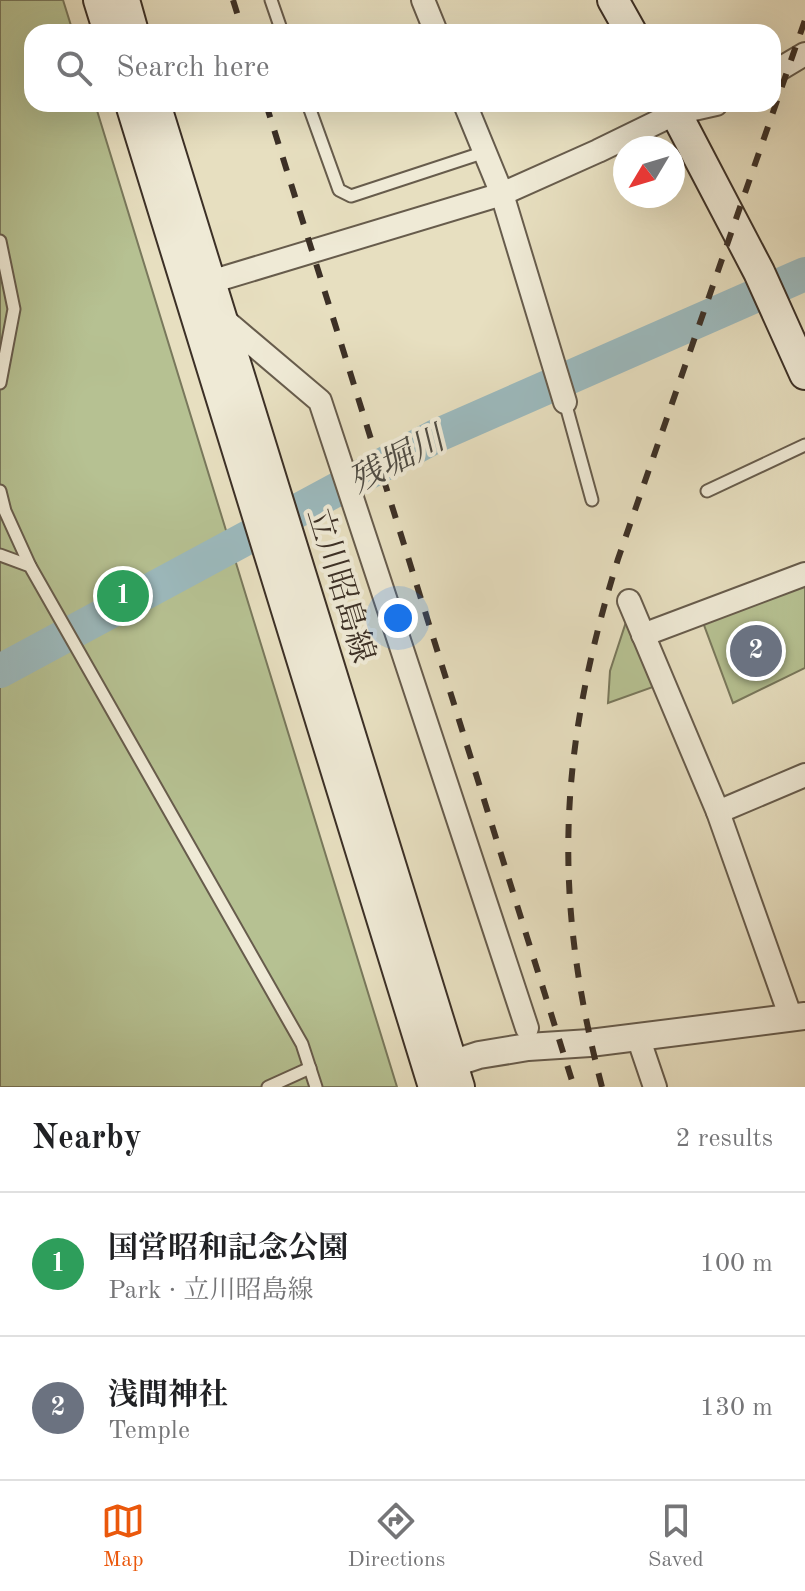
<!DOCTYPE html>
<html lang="en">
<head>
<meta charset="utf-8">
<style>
	body { margin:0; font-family:"Old Standard TT","Noto Serif JP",serif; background:#f2f2f2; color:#202124 }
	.compass { position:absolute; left:613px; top:136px; width:72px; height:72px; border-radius:50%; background:#fff; box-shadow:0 8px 32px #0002; rotate:232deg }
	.you { position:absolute; left:398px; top:618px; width:28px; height:28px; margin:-20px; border:6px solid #fff; border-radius:50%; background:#1a73e8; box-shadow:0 0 0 12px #1a73e833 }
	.badge { display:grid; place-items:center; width:52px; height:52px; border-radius:50%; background:#ea580c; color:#fff; font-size:26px; font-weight:700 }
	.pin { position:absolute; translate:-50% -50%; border:4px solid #fff; box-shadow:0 2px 8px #0006 }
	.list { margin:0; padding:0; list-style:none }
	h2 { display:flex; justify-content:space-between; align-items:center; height:104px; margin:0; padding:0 32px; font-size:34px }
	h2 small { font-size:26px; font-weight:400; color:#757577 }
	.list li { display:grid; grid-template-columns:52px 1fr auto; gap:24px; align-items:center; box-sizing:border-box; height:144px; padding:0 32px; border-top:2px solid #e0e0e0 }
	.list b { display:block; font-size:30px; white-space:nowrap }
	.list p { margin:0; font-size:26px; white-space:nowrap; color:#757577 }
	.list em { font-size:26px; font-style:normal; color:#757577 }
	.icon { flex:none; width:44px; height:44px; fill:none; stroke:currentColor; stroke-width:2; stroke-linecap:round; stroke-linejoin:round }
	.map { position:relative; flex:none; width:805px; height:1087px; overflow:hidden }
	.search { position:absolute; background:#fff; box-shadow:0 8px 32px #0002; left:24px; right:24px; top:24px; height:88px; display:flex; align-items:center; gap:20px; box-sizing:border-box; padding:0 28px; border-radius:24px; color:#757577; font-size:30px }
	.sheet { height:392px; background:#fff }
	nav { display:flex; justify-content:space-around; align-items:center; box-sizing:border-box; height:112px; border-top:2px solid #e0e0e0; background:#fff; font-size:22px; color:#757577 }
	nav a { display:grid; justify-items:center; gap:4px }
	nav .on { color:#ea580c }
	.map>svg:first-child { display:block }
	.park { fill:#b6c192; stroke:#79785c; stroke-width:2 }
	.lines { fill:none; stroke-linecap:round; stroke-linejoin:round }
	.river { stroke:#9cbabe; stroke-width:34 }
	.service-casing { stroke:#675c4c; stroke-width:15 }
	.minor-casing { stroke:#675c4c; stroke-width:26 }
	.tertiary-casing { stroke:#675c4c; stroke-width:30 }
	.secondary-casing { stroke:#3c3026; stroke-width:34 }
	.service { stroke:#efead6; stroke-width:11 }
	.minor { stroke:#efead6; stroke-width:22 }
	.tertiary { stroke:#efead6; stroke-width:26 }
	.secondary { stroke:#efead6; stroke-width:30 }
	.rail { stroke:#3c3026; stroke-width:6; stroke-dasharray:14 14; stroke-linecap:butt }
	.labels { text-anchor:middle; stroke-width:8; stroke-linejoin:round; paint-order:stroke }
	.street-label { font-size:32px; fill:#3c3026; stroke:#efead6 }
	.water-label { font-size:34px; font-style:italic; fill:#4f4c44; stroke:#efead6 }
</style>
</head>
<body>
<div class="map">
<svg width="805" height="1087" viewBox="0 0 805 1087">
	<rect width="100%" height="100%" fill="#e7dfc0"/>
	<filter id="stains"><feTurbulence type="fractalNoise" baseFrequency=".0025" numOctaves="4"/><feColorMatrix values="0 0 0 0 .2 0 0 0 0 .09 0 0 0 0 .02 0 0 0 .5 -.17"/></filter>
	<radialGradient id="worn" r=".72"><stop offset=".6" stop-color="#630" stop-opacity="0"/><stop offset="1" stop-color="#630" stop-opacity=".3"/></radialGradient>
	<!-- park -->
	<g class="park">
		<polygon points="0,0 63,0 73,32 32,32 32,104 95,104 397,1087 0,1087"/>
		<polygon points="805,582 805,668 733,703 701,617"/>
		<polygon points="626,622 653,687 608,703 610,671"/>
	</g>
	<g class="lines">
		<!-- river -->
		<polyline class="river" points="0,671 436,436 805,274"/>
		<!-- service casing -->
		<g class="service-casing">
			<g id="service">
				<polyline points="271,0 282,32"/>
				<polyline points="308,104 339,190 351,196 485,152"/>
				<polyline points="0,241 14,309 0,383"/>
				<polyline points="565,402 592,500"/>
				<polyline points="0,491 5,511 30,566"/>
				<polyline points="707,491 805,445"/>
				<polyline points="0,555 30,566 302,1044 316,1087"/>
				<polyline points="268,1087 310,1068"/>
			</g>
		</g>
		<!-- minor casing -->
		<g class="minor-casing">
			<g id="minor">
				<polyline points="423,0 436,32"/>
				<polyline points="773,73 805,54"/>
				<polyline points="465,104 502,194 565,402"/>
				<polyline points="197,286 502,194 598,151 676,113 716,104"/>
				<polyline points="222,318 320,401 527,1028"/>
				<polyline points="629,601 718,812 791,1018"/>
				<polyline points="643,635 805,574"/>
				<polyline points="718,812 805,775"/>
				<polyline points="638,1037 655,1087"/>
			</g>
		</g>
		<!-- tertiary casing -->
		<g class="tertiary-casing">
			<polyline id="tertiary" points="433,1070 479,1055 528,1047 590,1043 805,1016"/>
		</g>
		<!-- secondary casing -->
		<g class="secondary-casing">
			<g id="secondary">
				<polyline points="99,0 109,32"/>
				<polyline points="124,0 133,32"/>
				<polyline points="613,0 631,32"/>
				<polyline points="131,104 434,1087"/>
				<polyline points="155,104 459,1087"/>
				<polyline points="671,104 759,272 805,374"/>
			</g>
		</g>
		<!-- service -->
		<use href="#service" class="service"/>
		<!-- minor -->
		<use href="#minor" class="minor"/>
		<!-- tertiary -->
		<use href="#tertiary" class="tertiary"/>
		<!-- secondary -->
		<use href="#secondary" class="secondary"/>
		<!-- rail -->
		<g class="rail">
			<polyline points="233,0 243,32"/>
			<polyline points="266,104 574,1087"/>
			<path d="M602,1087C551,893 559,749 618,559L805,20"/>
		</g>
	</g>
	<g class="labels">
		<!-- street labels -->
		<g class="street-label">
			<text transform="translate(342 585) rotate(73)" y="11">立川昭島線</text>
		</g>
		<!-- water labels -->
		<g class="water-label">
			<text transform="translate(396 459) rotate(-28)" y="12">残堀川</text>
		</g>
	</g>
	<rect width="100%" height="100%" filter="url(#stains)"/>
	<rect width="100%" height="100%" fill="url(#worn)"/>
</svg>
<svg class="compass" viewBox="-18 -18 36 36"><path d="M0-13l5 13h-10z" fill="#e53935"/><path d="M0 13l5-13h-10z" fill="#757577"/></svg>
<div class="you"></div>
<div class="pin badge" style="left:123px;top:596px;background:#2e9e5b">1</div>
<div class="pin badge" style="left:756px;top:651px;background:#6b7280">2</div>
<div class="search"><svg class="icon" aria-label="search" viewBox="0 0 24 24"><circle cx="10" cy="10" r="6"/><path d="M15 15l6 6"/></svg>Search here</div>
</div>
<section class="sheet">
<h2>Nearby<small>2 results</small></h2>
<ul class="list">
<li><span class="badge" style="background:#2e9e5b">1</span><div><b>国営昭和記念公園</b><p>Park · 立川昭島線</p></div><em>100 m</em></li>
<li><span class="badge" style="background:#6b7280">2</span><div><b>浅間神社</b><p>Temple</p></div><em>130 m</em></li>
</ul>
</section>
<nav>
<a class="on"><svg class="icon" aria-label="map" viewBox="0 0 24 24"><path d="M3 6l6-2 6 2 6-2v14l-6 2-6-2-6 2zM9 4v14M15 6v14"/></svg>Map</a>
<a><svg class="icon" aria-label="directions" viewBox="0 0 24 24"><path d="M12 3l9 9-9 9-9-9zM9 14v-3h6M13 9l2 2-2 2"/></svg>Directions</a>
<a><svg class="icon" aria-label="saved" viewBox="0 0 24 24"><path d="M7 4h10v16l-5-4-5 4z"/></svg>Saved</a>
</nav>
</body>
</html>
